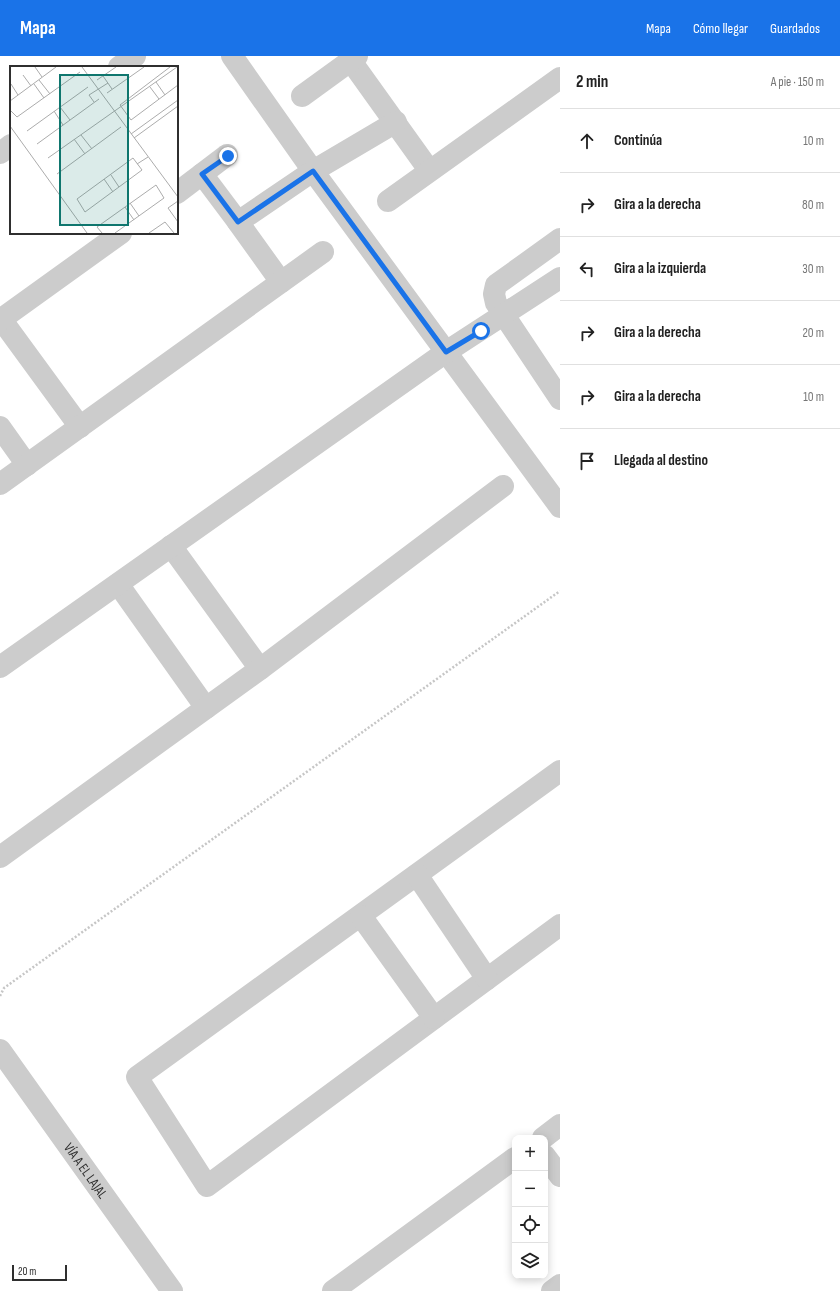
<!DOCTYPE html>
<html lang="es">
<head>
<meta charset="utf-8">
<style>
	body { margin:0; font-family:"Sofia Sans Condensed",sans-serif; background:#f2f2f2; color:#222 }
	.controls { position:absolute; right:12px; bottom:12px; display:grid; overflow:hidden; border-radius:8px; box-shadow:0 2px 10px #0003 }
	.controls button { width:36px; height:36px; display:grid; place-items:center; padding:0; border:0; border-bottom:1px solid #e0e0e0; background:#fff; color:#222; font:20px sans-serif }
	.scale { position:absolute; left:12px; bottom:10px; width:55px; box-sizing:border-box; padding-left:4px; border:2px solid #2f2f2f; border-top:0; font-size:11px; line-height:14px; white-space:nowrap; color:#2f2f2f; -webkit-text-stroke:3px #fff; paint-order:stroke }
	.stop { position:absolute; width:12px; height:12px; margin:-9px; border:3px solid #1a73e8; border-radius:50%; background:#fff }
	.stop.end { background:#1a73e8; border-color:#fff; box-shadow:0 1px 4px #0008 }
	.list { margin:0; padding:0; list-style:none }
	h2 { display:flex; justify-content:space-between; align-items:center; height:52px; margin:0; padding:0 16px; font-size:17px }
	h2 small { font-size:13px; font-weight:400; color:#767676 }
	.list li { display:grid; grid-template-columns:26px 1fr auto; gap:12px; align-items:center; box-sizing:border-box; height:64px; padding:0 16px; border-top:1px solid #e0e0e0 }
	.list b { display:block; font-size:15px; white-space:nowrap }
	.list em { font-size:13px; font-style:normal; color:#767676 }
	.icon { flex:none; width:22px; height:22px; fill:none; stroke:currentColor; stroke-width:2; stroke-linecap:round; stroke-linejoin:round }
	.map { position:relative; flex:none; width:560px; height:1235px; overflow:hidden }
	header { display:flex; align-items:center; gap:24px; box-sizing:border-box; height:56px; padding:0 20px; background:#1a73e8; color:#fff }
	header strong { font-size:19px }
	nav { display:flex; gap:22px; margin-inline-start:auto; font-size:14px }
	main { display:flex }
	aside { flex:1; background:#fff }
	.map>svg:first-child { display:block }
	.lines { fill:none; stroke-linecap:round; stroke-linejoin:round }
	.path { stroke:#c6c6c6; stroke-width:2.5; stroke-dasharray:2 2; stroke-linecap:butt }
	.minor { stroke:#ccc; stroke-width:22 }
	.route { stroke:#1a73e8; stroke-width:5 }
	.labels { text-anchor:middle; stroke-width:4; stroke-linejoin:round; paint-order:stroke }
	.street-label { font-size:14px; fill:#2f2f2f; stroke:#fff }
	.inset-road { fill:none; stroke:#acacac; stroke-width:1 }
	.view { fill:#0f766e; fill-opacity:0.15; stroke:#0f766e; stroke-width:2 }
	.inset-edge { fill:none; stroke:#2f2f2f; stroke-width:2 }
</style>
</head>
<body>
<header>
<strong>Mapa</strong>
<nav><a>Mapa</a><a>Cómo llegar</a><a>Guardados</a></nav>
</header>
<main>
<div class="map">
<svg width="560" height="1235" viewBox="0 0 560 1235">
	<rect width="100%" height="100%" fill="#fff"/>
	<g class="lines">
		<!-- path -->
		<polyline class="path" points="0,940 4,932 560,535"/>
		<!-- minor -->
		<g class="minor">
			<polyline points="232,0 313,115 560,451"/>
			<polyline points="351,5 429,114"/>
			<polyline points="119,11 135,0"/>
			<polyline points="302,40 357,0"/>
			<polyline points="0,97 11,89"/>
			<polyline points="202,118 238,166"/>
			<polyline points="177,137 227,99"/>
			<polyline points="388,145 560,22"/>
			<polyline points="560,183 496,229 494,238 496,247 560,343"/>
			<polyline points="281,226 238,166 313,115 396,66"/>
			<polyline points="1,263 80,371"/>
			<polyline points="0,264 121,177"/>
			<polyline points="0,371 27,409"/>
			<polyline points="0,428 323,196"/>
			<polyline points="171,490 260,613"/>
			<polyline points="118,528 206,652"/>
			<polyline points="0,611 446,296 560,222"/>
			<polyline points="560,715 137,1021 207,1130 560,869"/>
			<polyline points="0,801 260,613 503,430"/>
			<polyline points="417,819 487,923"/>
			<polyline points="361,860 434,962"/>
			<path id="s1" d="M0,994L172,1235"/>
			<polyline points="543,1082 560,1069"/>
			<polyline points="545,1100 560,1120"/>
			<polyline points="333,1235 515,1102"/>
			<polyline points="552,1235 560,1229"/>
		</g>
	</g>
	<g class="lines">
		<!-- route -->
		<polyline class="route" points="228,100 202,118 238,166 313,115 446,296 481,275"/>
	</g>
	<g class="labels">
		<!-- street labels -->
		<g class="street-label">
			<text dy="5" stroke="none"><textPath href="#s1" startOffset="148">VÍA A EL LAJAL</textPath></text>
		</g>
	</g>
	<!-- overview -->
	<g transform="translate(10 10)">
		<rect width="168" height="168" fill="#fff"/>
		<path class="inset-road" d="M25,1L32,11M72,1L168,131M160,1L110,39L121,54L168,19M13,9L21,20M93,10L102,23M29,14L40,28M87,14L106,1M146,16L155,29M1,18L8,29M24,18L34,32M140,21L149,33M97,27L134,1M0,35L46,1M84,36L79,29L98,17M50,41L60,54M0,44L7,51L70,6M44,45L53,59M0,60L77,167M17,65L78,21M121,68L168,34M71,69L82,83M124,72L168,40M64,73L75,88M27,78L89,33M38,92L167,1M123,92L132,104L75,146L67,133ZM127,98L138,91M47,108L111,61M101,109L109,121M94,113L103,126M168,135L158,142L168,156M120,137L129,150M115,141L124,154M92,167L87,161L146,119L154,132L105,167M139,167L155,156L164,167"/>
		<path class="view" d="M50,9H118V159H50Z"/>
		<rect width="168" height="168" class="inset-edge"/>
	</g>
</svg>
<div class="controls">
<button>+</button>
<button>−</button>
<button><svg class="icon" aria-label="locate" viewBox="0 0 24 24"><circle cx="12" cy="12" r="6"/><path d="M12 2v4M12 18v4M2 12h4M18 12h4"/></svg></button>
<button><svg class="icon" aria-label="layers" viewBox="0 0 24 24"><path d="M12 4l9 5-9 5-9-5zM3 14l9 5 9-5"/></svg></button>
</div>
<div class="scale">20 m</div>
<div class="stop" style="left:481px;top:275px"></div>
<div class="stop end" style="left:228px;top:100px"></div>
</div>
<aside>
<h2>2 min<small>A pie · 150 m</small></h2>
<ul class="list">
<li><svg class="icon" aria-label="ahead" viewBox="0 0 24 24"><path d="M12 20V5M6 11l6-6 6 6"/></svg><div><b>Continúa</b></div><em>10 m</em></li>
<li><svg class="icon" aria-label="right" viewBox="0 0 24 24"><path d="M7 20v-9h11M14 6l5 5-5 5"/></svg><div><b>Gira a la derecha</b></div><em>80 m</em></li>
<li><svg class="icon" aria-label="left" viewBox="0 0 24 24"><path d="M17 20v-9H6M10 6l-5 5 5 5"/></svg><div><b>Gira a la izquierda</b></div><em>30 m</em></li>
<li><svg class="icon" aria-label="right" viewBox="0 0 24 24"><path d="M7 20v-9h11M14 6l5 5-5 5"/></svg><div><b>Gira a la derecha</b></div><em>20 m</em></li>
<li><svg class="icon" aria-label="right" viewBox="0 0 24 24"><path d="M7 20v-9h11M14 6l5 5-5 5"/></svg><div><b>Gira a la derecha</b></div><em>10 m</em></li>
<li><svg class="icon" aria-label="arrive" viewBox="0 0 24 24"><path d="M6 21V4h12l-3 4 3 4H6"/></svg><div><b>Llegada al destino</b></div></li>
</ul>
</aside>
</main>
</body>
</html>
